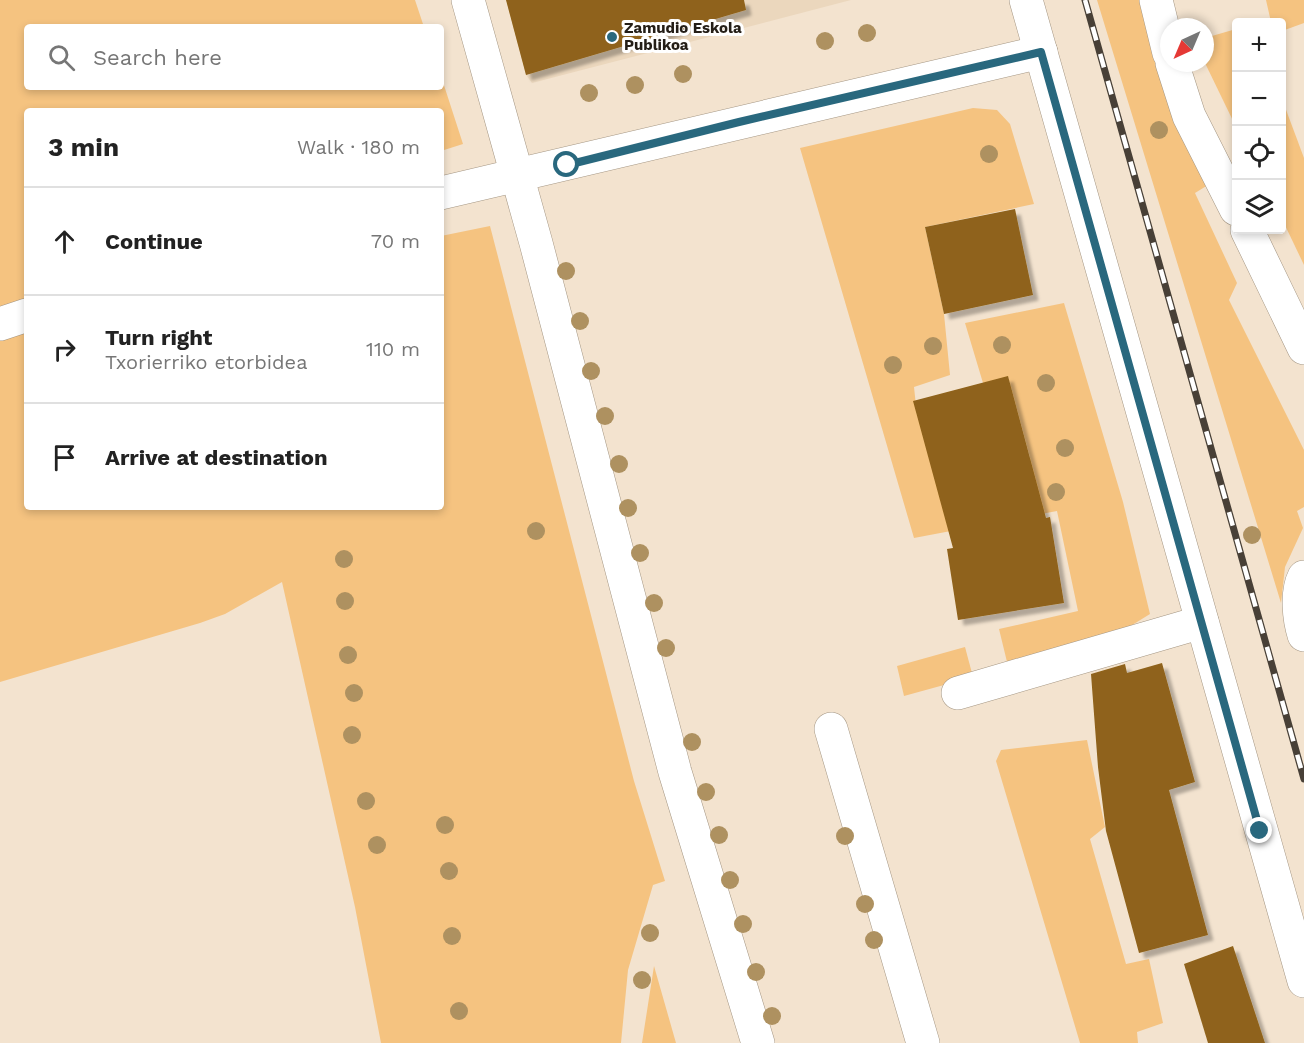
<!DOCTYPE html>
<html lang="en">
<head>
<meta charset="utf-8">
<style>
	body { margin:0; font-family:"Work Sans",sans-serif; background:#f6f6f6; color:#222 }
	.controls { position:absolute; right:18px; top:18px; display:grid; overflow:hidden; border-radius:6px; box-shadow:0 3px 9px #0003 }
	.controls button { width:54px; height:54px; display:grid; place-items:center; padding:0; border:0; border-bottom:2px solid #e0e0e0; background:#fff; color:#222; font:30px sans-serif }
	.compass { position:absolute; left:1160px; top:18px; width:54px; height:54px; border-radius:50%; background:#fff; box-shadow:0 3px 9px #0003; rotate:224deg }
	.stop { position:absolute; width:18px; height:18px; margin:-14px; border:4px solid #29687e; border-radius:50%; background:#fff }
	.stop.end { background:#29687e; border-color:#fff; box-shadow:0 2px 6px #0008 }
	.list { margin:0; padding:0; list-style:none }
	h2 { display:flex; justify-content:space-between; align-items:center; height:78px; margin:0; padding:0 24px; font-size:26px }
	h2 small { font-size:20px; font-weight:400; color:#767676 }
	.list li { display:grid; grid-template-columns:39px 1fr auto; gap:18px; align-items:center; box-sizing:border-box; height:108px; padding:0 24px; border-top:2px solid #e0e0e0 }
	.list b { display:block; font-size:22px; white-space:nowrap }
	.list p { margin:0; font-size:20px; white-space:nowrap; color:#767676 }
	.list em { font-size:20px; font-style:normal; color:#767676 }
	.icon { flex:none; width:33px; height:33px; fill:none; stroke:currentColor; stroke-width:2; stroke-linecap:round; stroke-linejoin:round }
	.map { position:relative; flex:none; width:1304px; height:1043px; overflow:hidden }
	.search { position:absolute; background:#fff; box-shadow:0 3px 9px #0003; left:24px; top:24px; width:420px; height:66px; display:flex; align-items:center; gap:15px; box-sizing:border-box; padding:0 21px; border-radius:6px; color:#767676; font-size:22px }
	.panel { position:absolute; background:#fff; box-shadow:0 3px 9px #0003; left:24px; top:108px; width:420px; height:402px; border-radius:6px }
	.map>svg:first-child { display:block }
	.built { fill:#ebd7bd }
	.green { fill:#f5c380 }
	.building { fill:#8f621a; filter:url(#shadow) }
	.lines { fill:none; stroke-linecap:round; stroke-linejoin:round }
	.minor-casing { stroke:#a49683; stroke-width:34 }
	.minor { stroke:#fff; stroke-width:33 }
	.rail-casing { stroke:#484037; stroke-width:7 }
	.rail { stroke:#fff; stroke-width:4.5; stroke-dasharray:14; stroke-linecap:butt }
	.tree { fill:#ae9160 }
	.route { stroke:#29687e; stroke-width:8 }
	.poi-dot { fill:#29687e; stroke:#fff; stroke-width:2 }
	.labels { text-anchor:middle; stroke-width:6; stroke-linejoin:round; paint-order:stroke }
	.poi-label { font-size:15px; font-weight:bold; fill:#241e17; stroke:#fff; text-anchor:start }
</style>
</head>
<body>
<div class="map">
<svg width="1304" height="1043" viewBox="0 0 1304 1043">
	<defs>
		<filter id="shadow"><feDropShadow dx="5.5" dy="5.5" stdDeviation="1.5" flood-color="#0004"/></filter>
	</defs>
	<rect width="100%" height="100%" fill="#f3e3cf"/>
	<!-- built -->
	<polygon class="built" points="506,0 851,0 532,83 526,75"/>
	<!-- green -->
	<g class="green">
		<polygon points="0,0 415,0 424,27 27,27 27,87 441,87 441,76 463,144 441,151 441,111 27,111 27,507 441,507 441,236 490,226 634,781 665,881 653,885 628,970 621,1043 381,1043 355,907 282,582 225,614 200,623 0,682"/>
		<polygon points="1097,0 1143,0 1208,185 1195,193 1237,283 1229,300 1304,450 1304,507 1297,511 1303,528 1285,567 1281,603"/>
		<polygon points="1266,0 1304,0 1304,23 1282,31 1282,22 1271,22"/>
		<polygon points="1236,29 1236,127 1205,63 1205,38"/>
		<polygon points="1282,99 1304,158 1304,265 1282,219"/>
		<polygon points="973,108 997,110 1010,124 1034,204 925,227 944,314 950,375 914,387 917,415 1030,458 1008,377 983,383 965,323 1064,303 1123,502 1150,614 1116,635 1008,666 999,629 1078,611 1057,511 914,538 800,148"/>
		<polygon points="965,647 973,677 904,696 897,666"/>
		<polygon points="1087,740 1105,827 1090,839 1126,964 1149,959 1163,1023 1137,1032 1138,1043 1080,1043 996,761 1001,750"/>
		<polygon points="654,966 676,1043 642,1043"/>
	</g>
	<!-- building -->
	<g class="building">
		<polygon points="506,0 744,0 746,10 526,75"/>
		<polygon points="1015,209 1033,295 944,314 925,227"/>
		<polygon points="1008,376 1046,518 1050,517 1064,603 958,620 947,549 953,548 913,401"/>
		<polygon points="1162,663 1195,782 1169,790 1208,935 1139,953 1106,831 1098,767 1091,674 1125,664 1127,673"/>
		<polygon points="1233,946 1265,1043 1208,1043 1184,964"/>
	</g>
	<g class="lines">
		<!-- minor casing -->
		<g class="minor-casing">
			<g id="minor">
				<polyline points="468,0 536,243 675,772 758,1043"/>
				<polyline points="1026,0 1304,981"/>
				<polyline points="1156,0 1169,53"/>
				<polyline points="1172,63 1189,116 1236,209"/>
				<polyline points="441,193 1041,52"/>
				<polyline points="1247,230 1304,348"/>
				<polyline points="0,324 27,315"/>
				<path d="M1304,577C1296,593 1299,619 1304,635"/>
				<polyline points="958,693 1202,622"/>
				<polyline points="831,729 923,1043"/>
			</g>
		</g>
		<!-- minor -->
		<use href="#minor" class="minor"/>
		<!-- rail casing -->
		<g class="rail-casing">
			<polyline id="rail" points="1085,0 1304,779"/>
		</g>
		<!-- rail -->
		<use href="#rail" class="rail"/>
	</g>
	<!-- trees -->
	<g class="tree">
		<circle cx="867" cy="33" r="9"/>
		<circle cx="825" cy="41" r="9"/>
		<circle cx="683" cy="74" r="9"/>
		<circle cx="635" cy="85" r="9"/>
		<circle cx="589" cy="93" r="9"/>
		<circle cx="1159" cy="130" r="9"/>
		<circle cx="989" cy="154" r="9"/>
		<circle cx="566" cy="271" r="9"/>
		<circle cx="580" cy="321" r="9"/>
		<circle cx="1002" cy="345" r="9"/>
		<circle cx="933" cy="346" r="9"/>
		<circle cx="893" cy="365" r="9"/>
		<circle cx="591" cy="371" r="9"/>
		<circle cx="1046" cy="383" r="9"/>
		<circle cx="605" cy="416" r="9"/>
		<circle cx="1065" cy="448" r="9"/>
		<circle cx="619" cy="464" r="9"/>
		<circle cx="1056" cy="492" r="9"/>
		<circle cx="628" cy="508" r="9"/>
		<circle cx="536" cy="531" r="9"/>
		<circle cx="1252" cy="535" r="9"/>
		<circle cx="640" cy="553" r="9"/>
		<circle cx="344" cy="559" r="9"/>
		<circle cx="345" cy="601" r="9"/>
		<circle cx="654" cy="603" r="9"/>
		<circle cx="666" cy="648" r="9"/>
		<circle cx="348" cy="655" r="9"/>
		<circle cx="354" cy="693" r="9"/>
		<circle cx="352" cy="735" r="9"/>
		<circle cx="692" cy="742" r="9"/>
		<circle cx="706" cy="792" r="9"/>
		<circle cx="366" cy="801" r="9"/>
		<circle cx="445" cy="825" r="9"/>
		<circle cx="719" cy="835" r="9"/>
		<circle cx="845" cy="836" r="9"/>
		<circle cx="377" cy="845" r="9"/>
		<circle cx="449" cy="871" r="9"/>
		<circle cx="730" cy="880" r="9"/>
		<circle cx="865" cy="904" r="9"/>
		<circle cx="743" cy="924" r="9"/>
		<circle cx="650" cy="933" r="9"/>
		<circle cx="452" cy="936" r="9"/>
		<circle cx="874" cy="940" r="9"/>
		<circle cx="756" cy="972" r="9"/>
		<circle cx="642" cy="980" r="9"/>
		<circle cx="459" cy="1011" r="9"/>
		<circle cx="772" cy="1016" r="9"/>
	</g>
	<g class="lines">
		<!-- route -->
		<polyline class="route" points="567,165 739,122 1041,52 1260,831"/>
	</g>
	<!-- markers -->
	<circle class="poi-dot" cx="612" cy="37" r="6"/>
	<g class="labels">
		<!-- poi labels -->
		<g class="poi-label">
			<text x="624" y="33">Zamudio Eskola<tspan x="624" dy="17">Publikoa</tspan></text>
		</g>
	</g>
</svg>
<div class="controls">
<button>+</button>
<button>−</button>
<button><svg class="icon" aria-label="locate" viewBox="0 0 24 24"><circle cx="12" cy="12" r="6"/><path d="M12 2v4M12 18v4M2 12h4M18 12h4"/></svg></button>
<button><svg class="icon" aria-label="layers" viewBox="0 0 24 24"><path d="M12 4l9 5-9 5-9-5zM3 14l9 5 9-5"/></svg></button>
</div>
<svg class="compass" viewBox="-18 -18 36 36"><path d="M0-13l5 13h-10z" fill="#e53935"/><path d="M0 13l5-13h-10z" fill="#767676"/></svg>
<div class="stop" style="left:567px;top:165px"></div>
<div class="stop end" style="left:1260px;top:831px"></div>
<div class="search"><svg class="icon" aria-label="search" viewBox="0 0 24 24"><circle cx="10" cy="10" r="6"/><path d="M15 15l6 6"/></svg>Search here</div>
<section class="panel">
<h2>3 min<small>Walk · 180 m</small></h2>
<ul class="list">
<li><svg class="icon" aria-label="ahead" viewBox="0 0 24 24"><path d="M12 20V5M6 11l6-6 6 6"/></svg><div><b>Continue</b></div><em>70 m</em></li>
<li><svg class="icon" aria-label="right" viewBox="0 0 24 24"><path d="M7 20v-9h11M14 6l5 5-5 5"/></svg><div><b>Turn right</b><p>Txorierriko etorbidea</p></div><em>110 m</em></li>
<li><svg class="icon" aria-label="arrive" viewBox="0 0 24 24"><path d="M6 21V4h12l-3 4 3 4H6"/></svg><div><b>Arrive at destination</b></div></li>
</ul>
</section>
</div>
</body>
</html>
